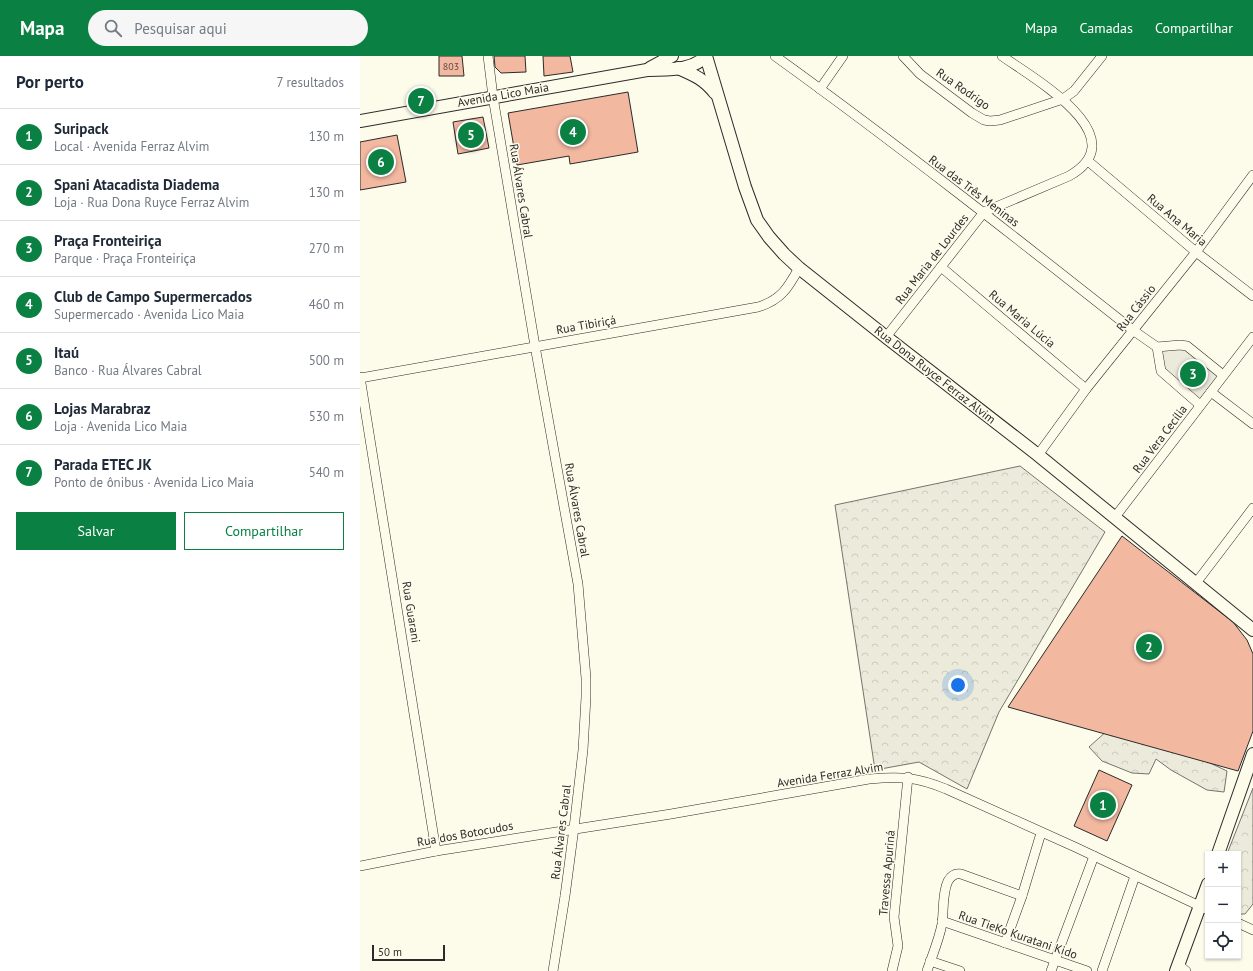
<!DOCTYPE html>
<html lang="pt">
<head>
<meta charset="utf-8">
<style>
	body { margin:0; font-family:"PT Sans",sans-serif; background:#f6f6f7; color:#1f2937 }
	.controls { position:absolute; right:12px; bottom:12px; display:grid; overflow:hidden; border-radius:0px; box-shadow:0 1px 3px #0004 }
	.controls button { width:36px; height:36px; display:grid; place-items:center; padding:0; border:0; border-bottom:1px solid #e0e1e3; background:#fff; color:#1f2937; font:20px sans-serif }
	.scale { position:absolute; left:12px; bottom:10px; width:73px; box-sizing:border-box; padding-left:4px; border:2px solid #2b2b2b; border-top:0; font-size:11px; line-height:14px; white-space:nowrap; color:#2b2b2b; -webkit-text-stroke:3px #fdfbea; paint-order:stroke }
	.you { position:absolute; left:598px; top:629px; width:14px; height:14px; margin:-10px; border:3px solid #fff; border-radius:50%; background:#1a73e8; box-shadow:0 0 0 6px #1a73e833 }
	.badge { display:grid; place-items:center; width:26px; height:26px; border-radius:50%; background:#0b8043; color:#fff; font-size:13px; font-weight:700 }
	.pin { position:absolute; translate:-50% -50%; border:2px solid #fff; box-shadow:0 1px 4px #0006 }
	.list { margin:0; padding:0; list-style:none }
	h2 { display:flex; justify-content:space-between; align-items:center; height:52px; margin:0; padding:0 16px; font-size:17px }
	h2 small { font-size:13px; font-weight:400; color:#747a83 }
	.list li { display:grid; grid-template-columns:26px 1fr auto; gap:12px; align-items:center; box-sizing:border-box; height:56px; padding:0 16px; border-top:1px solid #e0e1e3 }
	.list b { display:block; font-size:15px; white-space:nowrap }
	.list p { margin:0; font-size:13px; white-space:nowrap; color:#747a83 }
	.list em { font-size:13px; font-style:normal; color:#747a83 }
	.actions { display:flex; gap:8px; padding:12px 16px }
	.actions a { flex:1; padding:9px 0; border:1px solid #0b8043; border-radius:0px; text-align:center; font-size:14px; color:#0b8043 }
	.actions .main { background:#0b8043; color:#fff }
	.icon { flex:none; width:22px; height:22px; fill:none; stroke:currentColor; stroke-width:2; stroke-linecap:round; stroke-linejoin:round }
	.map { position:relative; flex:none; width:893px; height:915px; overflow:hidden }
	header { display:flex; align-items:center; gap:24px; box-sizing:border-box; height:56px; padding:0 20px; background:#0b8043; color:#fff }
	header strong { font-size:19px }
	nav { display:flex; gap:22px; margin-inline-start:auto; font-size:14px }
	.search { width:280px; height:36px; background:#f6f6f7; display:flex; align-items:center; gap:10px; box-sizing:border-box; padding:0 14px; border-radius:22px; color:#747a83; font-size:15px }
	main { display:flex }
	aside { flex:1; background:#fff }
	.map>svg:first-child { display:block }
	.green { fill:#ecebdb; stroke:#74746e }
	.forest { fill:url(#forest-crowns); stroke:#74746e }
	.building { fill:#f2b8a0; stroke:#2b2b2b }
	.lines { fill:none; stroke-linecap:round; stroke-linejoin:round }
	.street-casing { stroke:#2b2b2b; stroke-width:10 }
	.secondary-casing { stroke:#2b2b2b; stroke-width:14 }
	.street { stroke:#fdfbea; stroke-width:9 }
	.secondary { stroke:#fdfbea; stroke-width:12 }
	.labels { text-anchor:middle; stroke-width:3; stroke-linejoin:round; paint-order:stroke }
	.number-label { font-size:10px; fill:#5d4e48 }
	.street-label { font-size:12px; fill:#2b2b2b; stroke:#fdfbea }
</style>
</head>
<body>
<header>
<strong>Mapa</strong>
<div class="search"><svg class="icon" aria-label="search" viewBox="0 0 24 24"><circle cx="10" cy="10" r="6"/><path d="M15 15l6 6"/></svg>Pesquisar aqui</div>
<nav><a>Mapa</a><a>Camadas</a><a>Compartilhar</a></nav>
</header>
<main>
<aside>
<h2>Por perto<small>7 resultados</small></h2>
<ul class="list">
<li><span class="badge">1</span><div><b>Suripack</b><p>Local · Avenida Ferraz Alvim</p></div><em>130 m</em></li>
<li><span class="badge">2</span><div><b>Spani Atacadista Diadema</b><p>Loja · Rua Dona Ruyce Ferraz Alvim</p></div><em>130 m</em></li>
<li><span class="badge">3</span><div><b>Praça Fronteiriça</b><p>Parque · Praça Fronteiriça</p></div><em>270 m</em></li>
<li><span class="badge">4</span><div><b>Club de Campo Supermercados</b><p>Supermercado · Avenida Lico Maia</p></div><em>460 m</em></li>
<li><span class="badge">5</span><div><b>Itaú</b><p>Banco · Rua Álvares Cabral</p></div><em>500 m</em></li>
<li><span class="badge">6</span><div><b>Lojas Marabraz</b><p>Loja · Avenida Lico Maia</p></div><em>530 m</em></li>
<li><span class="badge">7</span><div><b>Parada ETEC JK</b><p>Ponto de ônibus · Avenida Lico Maia</p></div><em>540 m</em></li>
</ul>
<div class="actions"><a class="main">Salvar</a><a>Compartilhar</a></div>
</aside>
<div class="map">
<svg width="893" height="915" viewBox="0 0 893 915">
	<defs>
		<pattern id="forest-crowns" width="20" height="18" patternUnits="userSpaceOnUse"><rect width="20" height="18" fill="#ecebdb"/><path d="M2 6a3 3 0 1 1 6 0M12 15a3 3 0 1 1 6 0" fill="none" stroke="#cbcabc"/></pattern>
	</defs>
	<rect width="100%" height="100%" fill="#fdfbea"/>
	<!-- green -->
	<polygon class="green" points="820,289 863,319 840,349 802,317 797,291"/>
	<!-- forest -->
	<g class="forest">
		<polygon points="660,410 745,476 639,656 607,733 559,706 515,714 475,449"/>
		<polygon points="759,664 867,715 864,736 847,734 811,714 796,703 789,718 772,717 742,705 729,691"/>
		<polygon points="893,732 893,848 885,858 878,858 878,798 867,798"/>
	</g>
	<!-- building -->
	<g class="building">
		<polygon points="79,0 102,0 104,20 79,20"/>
		<polygon points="134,0 165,0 166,16 141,17 135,11"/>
		<polygon points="183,0 210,0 213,16 184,20"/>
		<polygon points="268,36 278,96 210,108 209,100 157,109 148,57"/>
		<polygon points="123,61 129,92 98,98 93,66"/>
		<polygon points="37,79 46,126 0,134 0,86"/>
		<polygon points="762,480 873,566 887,584 893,598 893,675 878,715 648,651"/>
		<polygon points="739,714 772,729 747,785 714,770"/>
	</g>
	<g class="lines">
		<!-- street casing -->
		<g class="street-casing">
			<g id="street">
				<polyline points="128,0 133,41 175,290 218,528 226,622 226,641 223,694 214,772 205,840 193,915"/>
				<path d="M415,0C537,88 655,181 774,275L797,291"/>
				<polyline points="543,0 560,18 612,57 624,64 630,65 640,64 703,43 714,35 742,0"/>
				<polyline points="460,33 483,0"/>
				<polyline points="728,105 836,196 893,240"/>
				<polyline points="581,211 726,333"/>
				<path d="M526,281L624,156L709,120C778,81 673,22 642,0"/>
				<polyline points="797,291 801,315 840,349"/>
				<polyline points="797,291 820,289 827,290 863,319"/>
				<polyline points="0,321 76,795"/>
				<path d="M0,322L398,251C421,244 428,232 439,212"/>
				<polyline points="851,336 893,368"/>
				<polyline points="678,399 726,333 836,196 893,119"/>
				<polyline points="755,461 893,281"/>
				<polyline points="836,527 893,452"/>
				<path d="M0,810L76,795L311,758L509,723C540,720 557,721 586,733L715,791L848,854"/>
				<polyline points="582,865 727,915"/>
				<polyline points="878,867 893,874"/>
				<polyline points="645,887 662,840 681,777"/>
				<polyline points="570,905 600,915"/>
				<polyline points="819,909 826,915"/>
				<polyline points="532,915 538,890 534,861 548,721"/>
				<path d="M567,915C572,900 579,884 582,868C584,854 582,837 588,825C591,820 595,817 601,818L662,840"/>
				<polyline points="691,915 734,800"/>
				<polyline points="742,915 775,820"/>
			</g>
		</g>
		<!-- secondary casing -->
		<g class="secondary-casing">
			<g id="secondary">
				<polyline points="346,0 385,131 397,164 409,181 424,198 439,212 526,281 678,399 893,574"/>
				<polyline points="290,12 312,0"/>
				<path d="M318,12C334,19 344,23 355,37"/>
				<path d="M0,65L287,14C307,13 331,16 346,0"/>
				<polyline points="858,798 893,698"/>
				<polyline points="816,915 848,828"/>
			</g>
		</g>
		<!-- street -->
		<use href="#street" class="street"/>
		<!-- secondary -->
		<use href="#secondary" class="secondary"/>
	</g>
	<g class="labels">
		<!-- number labels -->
		<g class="number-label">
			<text x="91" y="14">803</text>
		</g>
		<!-- street labels -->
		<g class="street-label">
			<text transform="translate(603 33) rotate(35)" y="4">Rua Rodrigo</text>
			<text transform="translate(143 39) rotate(-10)" y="4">Avenida Lico Maia</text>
			<text transform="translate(161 135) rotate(81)" y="4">Rua Álvares Cabral</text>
			<text transform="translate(614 135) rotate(37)" y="4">Rua das Três Meninas</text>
			<text transform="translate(817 164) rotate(40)" y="4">Rua Ana Maria</text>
			<text transform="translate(572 203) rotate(-52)" y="4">Rua Maria de Lourdes</text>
			<text transform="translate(776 252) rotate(-52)" y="4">Rua Cássio</text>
			<text transform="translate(662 263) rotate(40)" y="4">Rua Maria Lúcia</text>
			<text transform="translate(226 269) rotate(-10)" y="4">Rua Tibiriçá</text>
			<text transform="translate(575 319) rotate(38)" y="4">Rua Dona Ruyce Ferraz Alvim</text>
			<text transform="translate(800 383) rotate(-53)" y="4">Rua Vera Cecília</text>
			<text transform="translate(217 454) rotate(80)" y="4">Rua Álvares Cabral</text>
			<text transform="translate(51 556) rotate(81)" y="4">Rua Guarani</text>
			<text transform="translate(470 719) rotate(-9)" y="4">Avenida Ferraz Alvim</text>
			<text transform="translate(201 776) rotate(-83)" y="4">Rua Álvares Cabral</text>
			<text transform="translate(105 778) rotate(-10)" y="4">Rua dos Botocudos</text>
			<text transform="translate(527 817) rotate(-85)" y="4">Travessa Apuriná</text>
			<text transform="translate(658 879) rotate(19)" y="4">Rua TieKo Kuratani Kido</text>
		</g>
	</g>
</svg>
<div class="controls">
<button>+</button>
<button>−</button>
<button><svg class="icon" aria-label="locate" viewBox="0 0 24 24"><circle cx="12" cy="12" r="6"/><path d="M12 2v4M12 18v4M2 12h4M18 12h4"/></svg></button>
</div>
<div class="scale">50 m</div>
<div class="you"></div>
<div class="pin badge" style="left:743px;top:749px">1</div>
<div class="pin badge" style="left:789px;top:591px">2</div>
<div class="pin badge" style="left:833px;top:318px">3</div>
<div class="pin badge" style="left:213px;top:76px">4</div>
<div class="pin badge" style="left:111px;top:79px">5</div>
<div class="pin badge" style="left:21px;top:106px">6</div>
<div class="pin badge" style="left:61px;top:45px">7</div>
</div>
</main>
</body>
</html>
